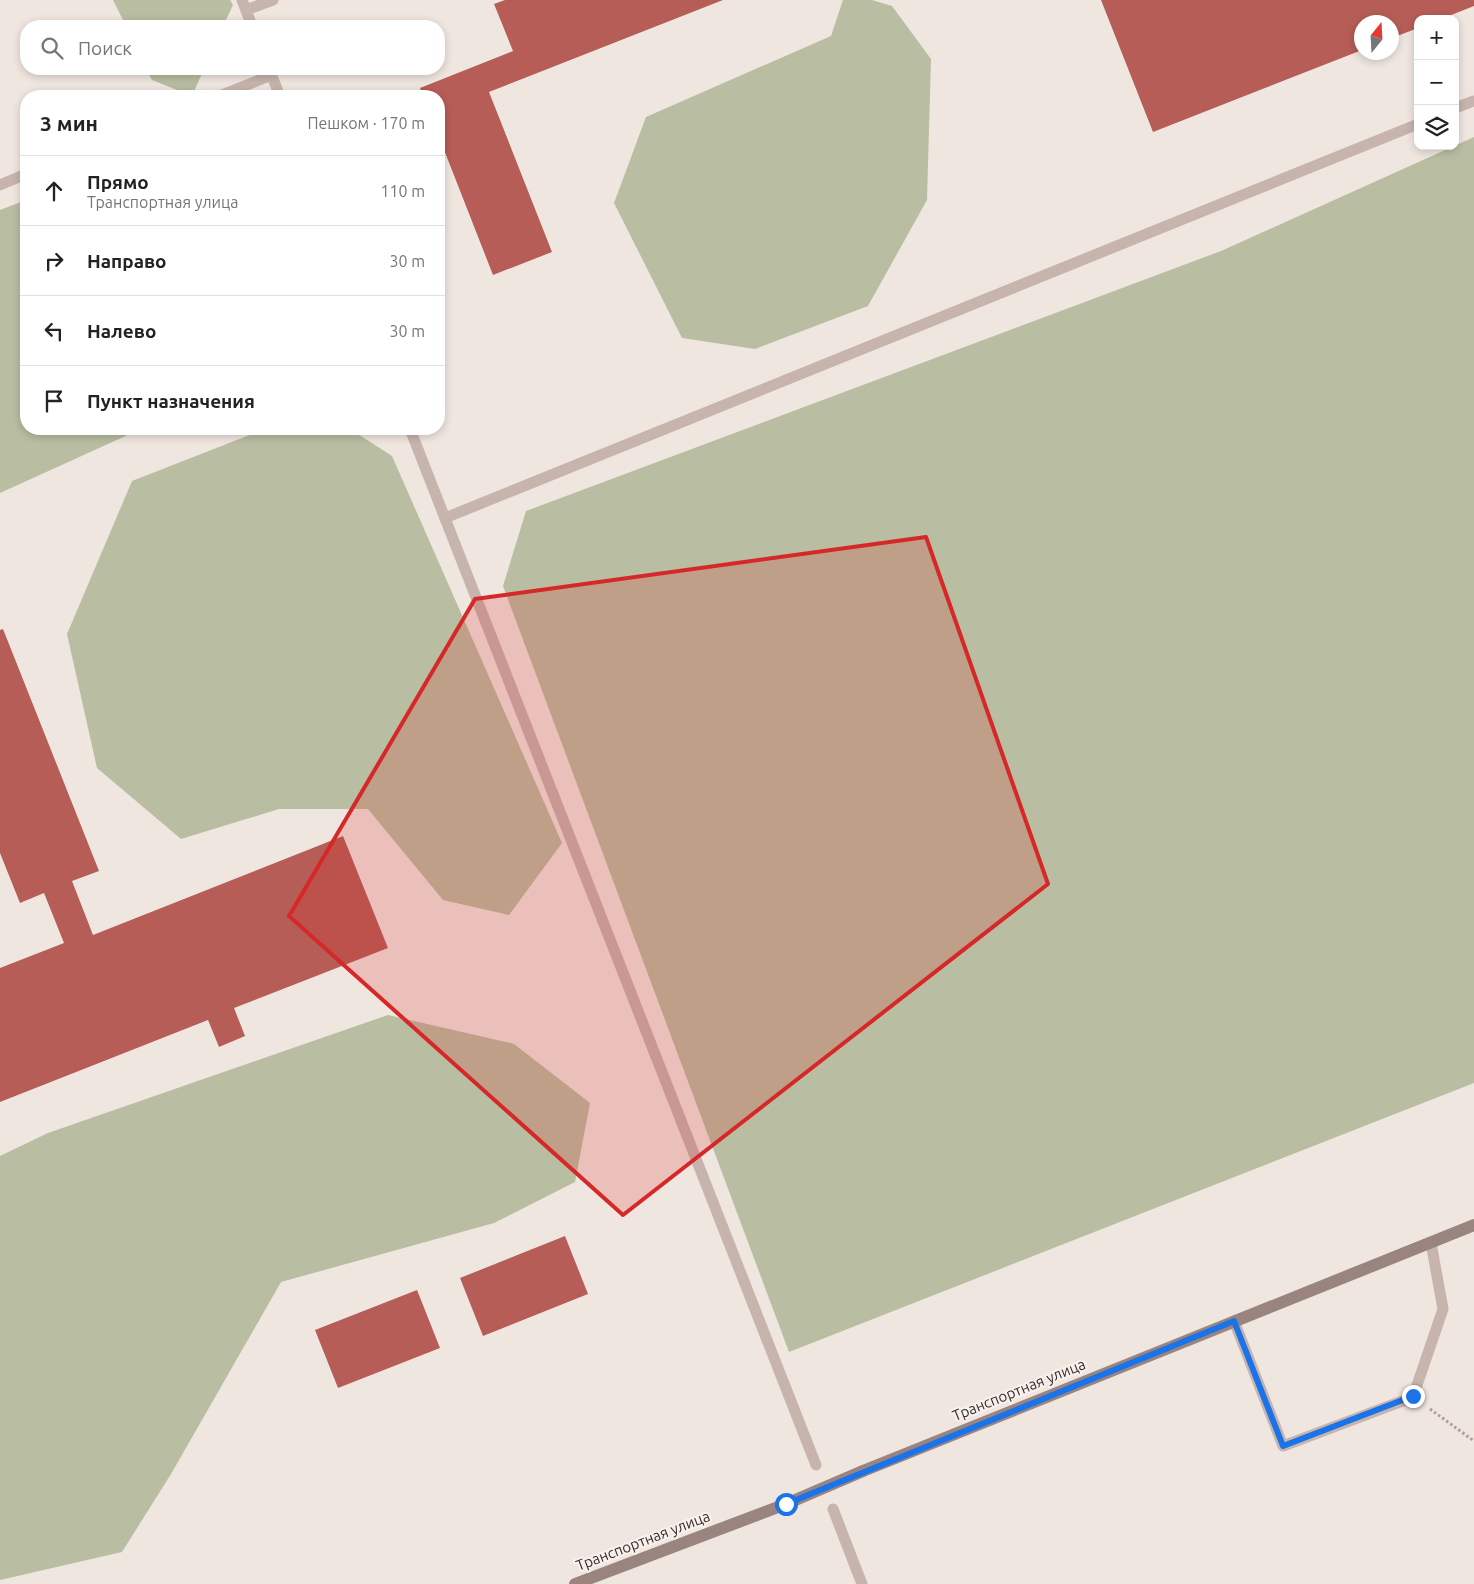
<!DOCTYPE html>
<html lang="ru">
<head>
<meta charset="utf-8">
<style>
	body { margin:0; font-family:Ubuntu,sans-serif; background:#f2f2f2; color:#222 }
	.controls { position:absolute; right:15px; top:15px; display:grid; overflow:hidden; border-radius:10px; box-shadow:0 2px 8px #0003 }
	.controls button { width:45px; height:45px; display:grid; place-items:center; padding:0; border:0; border-bottom:1px solid #e0e0e0; background:#fff; color:#222; font:25px sans-serif }
	.compass { position:absolute; left:1354px; top:15px; width:45px; height:45px; border-radius:50%; background:#fff; box-shadow:0 2px 8px #0003; rotate:18deg }
	.stop { position:absolute; width:15px; height:15px; margin:-11px; border:4px solid #1a73e8; border-radius:50%; background:#fff }
	.stop.end { background:#1a73e8; border-color:#fff; box-shadow:0 1px 5px #0008 }
	.list { margin:0; padding:0; list-style:none }
	h2 { display:flex; justify-content:space-between; align-items:center; height:65px; margin:0; padding:0 20px; font-size:21px }
	h2 small { font-size:16px; font-weight:400; color:#767676 }
	.list li { display:grid; grid-template-columns:32px 1fr auto; gap:15px; align-items:center; box-sizing:border-box; height:70px; padding:0 20px; border-top:1px solid #e0e0e0 }
	.list b { display:block; font-size:19px; white-space:nowrap }
	.list p { margin:0; font-size:16px; white-space:nowrap; color:#767676 }
	.list em { font-size:16px; font-style:normal; color:#767676 }
	.icon { flex:none; width:28px; height:28px; fill:none; stroke:currentColor; stroke-width:2; stroke-linecap:round; stroke-linejoin:round }
	.map { position:relative; flex:none; width:1474px; height:1584px; overflow:hidden }
	.search { position:absolute; background:#fff; box-shadow:0 2px 8px #0003; left:20px; top:20px; width:425px; height:55px; display:flex; align-items:center; gap:12px; box-sizing:border-box; padding:0 18px; border-radius:20px; color:#767676; font-size:19px }
	.panel { position:absolute; background:#fff; box-shadow:0 2px 8px #0003; left:20px; top:90px; width:425px; height:345px; border-radius:20px }
	.map>svg:first-child { display:block }
	.green { fill:#b9bda1 }
	.building { fill:#b75d57 }
	.lines { fill:none; stroke-linecap:round; stroke-linejoin:round }
	.path { stroke:#b29e97; stroke-width:3; stroke-dasharray:2.5 2.5; stroke-linecap:butt }
	.lane { stroke:#c7b4ad; stroke-width:11 }
	.secondary { stroke:#9a847f; stroke-width:12 }
	.secondary-bridge { stroke:#9a847f; stroke-width:12 }
	.route { stroke:#1a73e8; stroke-width:6 }
	.marked { fill:#d62828; fill-opacity:0.2; stroke:#d62828; stroke-width:4; stroke-linejoin:round }
	.labels { text-anchor:middle; stroke-width:4.5; stroke-linejoin:round; paint-order:stroke }
	.street-label { font-size:15px; fill:#362c2b; stroke:#f8f0ec }
</style>
</head>
<body>
<div class="map">
<svg width="1474" height="1584" viewBox="0 0 1474 1584">
	<rect width="100%" height="100%" fill="#f0e6e0"/>
	<!-- green -->
	<g class="green">
		<polygon points="113,0 230,0 233,5 223,26 126,26"/>
		<polygon points="843,0 872,0 892,6 931,59 927,200 868,306 755,349 682,338 614,203 646,117 831,36"/>
		<polygon points="146,69 204,69 192,96 152,80"/>
		<polygon points="1474,137 1474,1083 789,1352 503,586 526,511 1221,251"/>
		<polygon points="26,200 26,429 141,429 0,493 0,210"/>
		<polygon points="265,429 350,429 392,456 562,843 509,915 443,900 368,809 279,809 181,839 97,768 67,634 132,481"/>
		<polygon points="388,1015 514,1044 590,1103 575,1182 494,1223 281,1282 171,1474 122,1552 0,1580 0,1156 48,1133"/>
	</g>
	<!-- building -->
	<g class="building">
		<polygon points="505,0 723,0 489,92 552,252 493,275 439,137 439,96 423,96 420,88 513,51 494,4"/>
		<polygon points="1101,0 1474,0 1474,6 1441,19 1418,19 1418,28 1392,38 1392,22 1362,22 1362,50 1153,132"/>
		<polygon points="3,629 99,871 72,881 93,935 343,836 388,948 234,1008 245,1036 219,1047 208,1020 0,1102 0,968 64,943 44,893 20,903 0,853 0,630"/>
		<polygon points="565,1236 588,1294 483,1336 460,1278"/>
		<polygon points="417,1290 440,1348 338,1388 315,1330"/>
	</g>
	<g class="lines">
		<!-- path -->
		<polyline class="path" points="1430,1409 1474,1441"/>
		<!-- lane -->
		<g class="lane">
			<polyline points="242,0 252,26"/>
			<polyline points="246,10 273,0"/>
			<polyline points="269,69 280,96"/>
			<polyline points="219,96 272,75"/>
			<polyline points="1455,108 1474,101"/>
			<polyline points="0,185 26,174"/>
			<polyline points="410,429 816,1465"/>
			<polyline points="445,518 1418,124"/>
			<polyline points="1234,1321 1283,1446 1413,1397 1443,1309 1431,1243"/>
			<polyline points="833,1509 862,1584"/>
		</g>
		<!-- secondary -->
		<g class="secondary">
			<polyline points="863,1471 1474,1225"/>
			<polyline points="575,1584 786,1504"/>
		</g>
		<!-- secondary-bridge -->
		<polyline class="secondary-bridge" points="786,1504 863,1471"/>
	</g>
	<g class="lines">
		<!-- route -->
		<polyline class="route" points="786,1504 1234,1321 1283,1446 1413,1396"/>
	</g>
	<!-- marked area -->
	<path class="marked" d="M926,537L1048,884L623,1215L289,916L475,599Z"/>
	<g class="labels">
		<!-- street labels -->
		<g class="street-label">
			<text transform="translate(1019 1390) rotate(-22)" y="5">Транспортная улица</text>
			<text transform="translate(643 1541) rotate(-21)" y="5">Транспортная улица</text>
		</g>
	</g>
</svg>
<div class="controls">
<button>+</button>
<button>−</button>
<button><svg class="icon" aria-label="layers" viewBox="0 0 24 24"><path d="M12 4l9 5-9 5-9-5zM3 14l9 5 9-5"/></svg></button>
</div>
<svg class="compass" viewBox="-18 -18 36 36"><path d="M0-13l5 13h-10z" fill="#e53935"/><path d="M0 13l5-13h-10z" fill="#767676"/></svg>
<div class="stop" style="left:786px;top:1504px"></div>
<div class="stop end" style="left:1413px;top:1396px"></div>
<div class="search"><svg class="icon" aria-label="search" viewBox="0 0 24 24"><circle cx="10" cy="10" r="6"/><path d="M15 15l6 6"/></svg>Поиск</div>
<section class="panel">
<h2>3 мин<small>Пешком · 170 m</small></h2>
<ul class="list">
<li><svg class="icon" aria-label="ahead" viewBox="0 0 24 24"><path d="M12 20V5M6 11l6-6 6 6"/></svg><div><b>Прямо</b><p>Транспортная улица</p></div><em>110 m</em></li>
<li><svg class="icon" aria-label="right" viewBox="0 0 24 24"><path d="M7 20v-9h11M14 6l5 5-5 5"/></svg><div><b>Направо</b></div><em>30 m</em></li>
<li><svg class="icon" aria-label="left" viewBox="0 0 24 24"><path d="M17 20v-9H6M10 6l-5 5 5 5"/></svg><div><b>Налево</b></div><em>30 m</em></li>
<li><svg class="icon" aria-label="arrive" viewBox="0 0 24 24"><path d="M6 21V4h12l-3 4 3 4H6"/></svg><div><b>Пункт назначения</b></div></li>
</ul>
</section>
</div>
</body>
</html>
